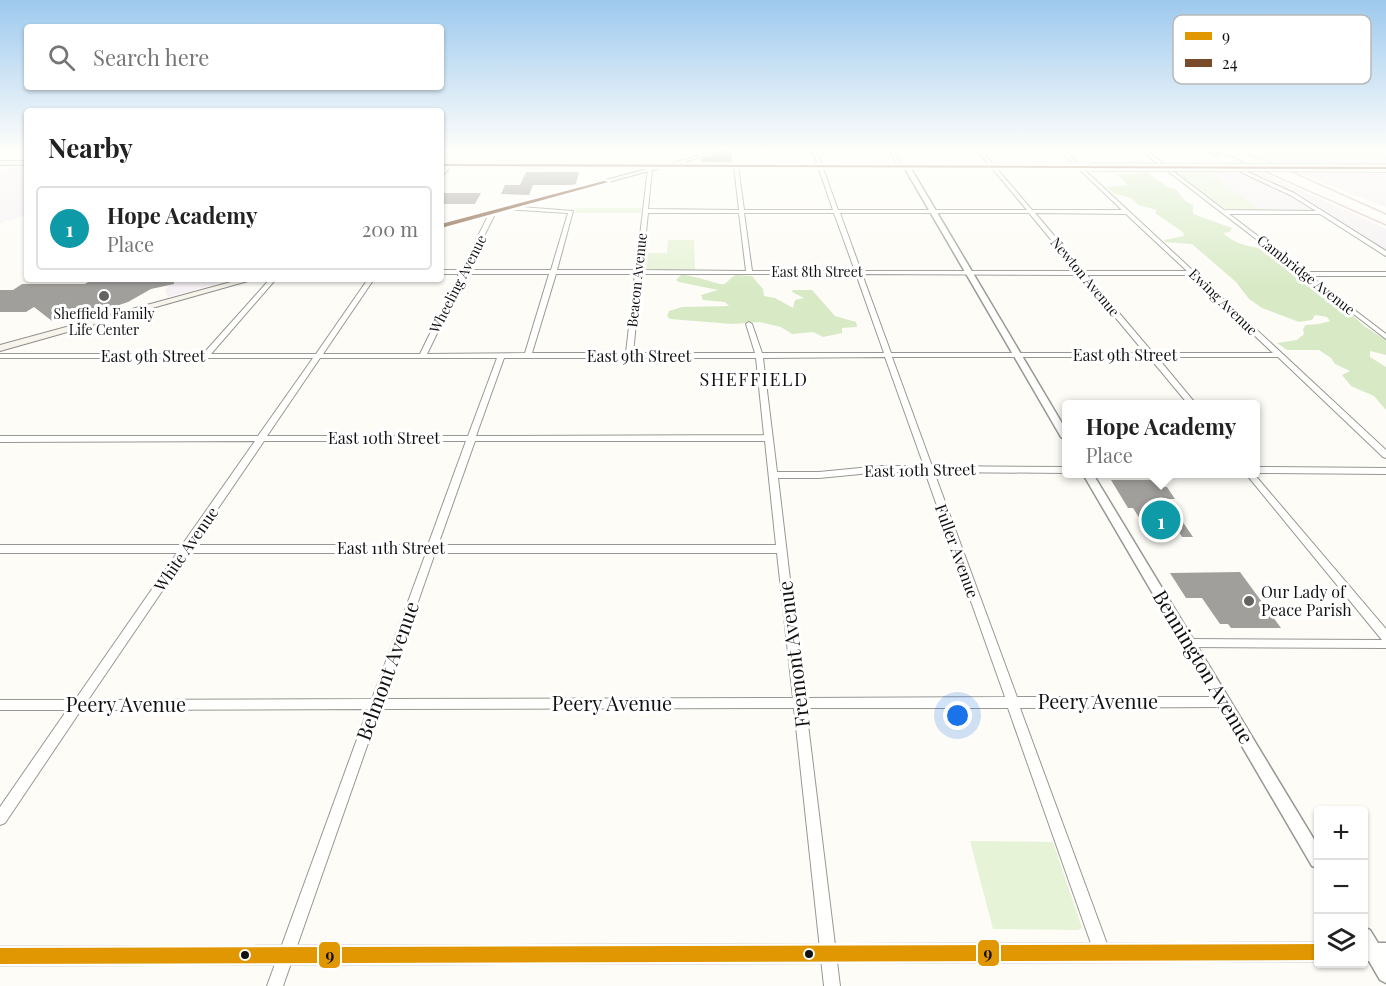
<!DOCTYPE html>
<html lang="en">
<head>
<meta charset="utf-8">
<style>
	body { margin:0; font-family:"Playfair Display",serif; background:#f6f6f6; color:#222 }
	.controls { position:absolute; right:18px; bottom:18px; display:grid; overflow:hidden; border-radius:6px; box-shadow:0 2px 4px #0004 }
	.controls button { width:54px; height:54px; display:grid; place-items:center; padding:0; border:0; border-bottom:2px solid #e0e0e0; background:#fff; color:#222; font:30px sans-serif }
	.you { position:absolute; left:958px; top:716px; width:21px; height:21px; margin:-15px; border:4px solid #fff; border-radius:50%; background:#1a73e8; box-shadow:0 0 0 9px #1a73e833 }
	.badge { display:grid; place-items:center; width:39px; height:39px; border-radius:50%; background:#1a73e8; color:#fff; font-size:20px; font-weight:700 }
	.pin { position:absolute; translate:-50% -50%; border:3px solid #fff; box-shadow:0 2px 6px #0006 }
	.popup { position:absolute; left:1062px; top:400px; width:198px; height:78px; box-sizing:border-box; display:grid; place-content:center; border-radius:6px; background:#fff; filter:drop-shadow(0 2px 4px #0005); font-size:20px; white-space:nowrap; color:#767676 }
	.popup b { font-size:22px; color:#222 }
	.popup::after { content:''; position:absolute; left:50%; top:100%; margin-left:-12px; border:12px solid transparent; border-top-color:#fff }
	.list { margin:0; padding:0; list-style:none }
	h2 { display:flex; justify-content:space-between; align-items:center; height:78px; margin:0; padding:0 24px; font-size:26px }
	h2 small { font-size:20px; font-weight:400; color:#767676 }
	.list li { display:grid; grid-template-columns:39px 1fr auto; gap:18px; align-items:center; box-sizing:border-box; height:84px; margin:0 12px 12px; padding:0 12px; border:2px solid #e0e0e0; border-radius:6px }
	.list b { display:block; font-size:22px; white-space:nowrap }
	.list p { margin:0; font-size:20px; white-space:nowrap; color:#767676 }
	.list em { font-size:20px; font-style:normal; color:#767676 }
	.icon { flex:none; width:33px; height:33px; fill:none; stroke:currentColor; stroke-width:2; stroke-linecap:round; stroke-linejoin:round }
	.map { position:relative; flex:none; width:1386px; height:986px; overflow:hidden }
	.search { position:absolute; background:#fff; box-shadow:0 2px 4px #0004; left:24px; top:24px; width:420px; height:66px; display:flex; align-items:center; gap:15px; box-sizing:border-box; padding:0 21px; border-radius:6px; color:#767676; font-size:22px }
	.panel { position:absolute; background:#fff; box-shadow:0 2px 4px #0004; left:24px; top:108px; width:420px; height:174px; border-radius:6px }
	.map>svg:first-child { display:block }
	.industrial { fill:#f5f0f3 }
	.green { fill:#e7f3d7 }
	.forest { fill:#d8eac5 }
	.building { fill:#a19f9c }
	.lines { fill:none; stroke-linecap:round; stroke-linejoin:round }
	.minor-casing { stroke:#979795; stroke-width:2 }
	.tertiary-casing { stroke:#979795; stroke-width:3 }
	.secondary-casing { stroke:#8e8d8b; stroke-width:2 }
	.primary-casing { stroke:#858482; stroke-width:2 }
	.minor { fill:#fffffe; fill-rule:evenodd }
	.tertiary { fill:#fffffe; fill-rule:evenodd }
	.secondary { fill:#f6f4eb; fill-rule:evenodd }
	.primary { fill:#ede9dc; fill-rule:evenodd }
	.rail { stroke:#d9c6c7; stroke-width:1.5 }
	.primary-bridge-casing { stroke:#858482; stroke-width:9; stroke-linecap:butt }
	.primary-bridge { stroke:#ede9dc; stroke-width:8 }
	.bus-1-casing { stroke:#fff; stroke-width:5 }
	.bus-2-casing { stroke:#fff; stroke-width:5 }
	.bus-1 { fill:#e09702; fill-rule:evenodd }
	.bus-2 { fill:#7a4b2a; fill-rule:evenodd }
	.poi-dot { fill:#646362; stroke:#fff; stroke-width:2 }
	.bus-dot { fill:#111; stroke:#fff; stroke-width:2 }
	.labels { text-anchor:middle; stroke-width:6; stroke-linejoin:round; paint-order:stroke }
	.far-street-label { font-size:14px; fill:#111; stroke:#fff }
	.far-poi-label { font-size:14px; fill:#111; stroke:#fff }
	.street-label { font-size:16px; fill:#111; stroke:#fff }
	.poi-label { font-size:16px; fill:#111; stroke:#fff; text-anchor:start }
	.neighbourhood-label { font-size:18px; letter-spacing:1.5px; fill:#111; stroke:#fff }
	.near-street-label { font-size:20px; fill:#111; stroke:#fff }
	.key { fill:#fff; stroke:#b8b8b8; stroke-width:1.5 }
	.key-label { font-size:16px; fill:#111 }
	.line-badge { stroke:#fff; stroke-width:2 }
	.pale-badge-label { font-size:16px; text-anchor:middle; font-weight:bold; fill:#111 }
</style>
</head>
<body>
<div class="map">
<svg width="1386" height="986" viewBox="0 0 1386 986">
	<rect width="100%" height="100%" fill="#fdfcf7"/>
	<!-- industrial -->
	<g class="industrial">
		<polygon points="1250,149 1386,149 1386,207 1298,173"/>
		<polygon points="15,165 27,165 27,215 0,223 0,173"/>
		<polygon points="1246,170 1256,170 1386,229 1386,250 1302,196"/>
		<polygon points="1206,171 1238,172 1287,194 1312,211 1261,210"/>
		<polygon points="118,279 236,279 168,297 165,290 176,279"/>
	</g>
	<!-- green -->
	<g class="green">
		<polygon points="1206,171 1261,210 1224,209 1173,172"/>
		<polygon points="577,208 641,208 641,213 575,213"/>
		<polygon points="668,240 694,240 695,270 643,269 643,253 667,253"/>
		<polygon points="970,841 1053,842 1082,928 1078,930 993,929"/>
	</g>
	<!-- forest -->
	<g class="forest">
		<path d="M1148,173L1167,187L1177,190L1185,201L1193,205V214L1232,228L1230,232L1223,233C1233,243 1251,248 1264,248L1348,311L1364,326L1386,340V355L1370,351V357L1386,367V410L1374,396L1351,386L1342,375L1350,371L1335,364L1331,358L1319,350H1287L1277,343L1297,340L1304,334L1303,329L1306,325L1319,324L1330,321L1327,317L1315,315L1312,320L1299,322L1262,308L1249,299L1236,282L1192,244L1165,242L1164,240L1184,236L1183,232L1155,213L1157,210L1138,205L1131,198L1115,194L1106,187L1128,185L1116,174Z"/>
		<path d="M681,275C692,274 722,286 724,284C729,282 730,277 736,275L752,276L763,289L764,296L775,298L793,308L795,300L804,298L792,292L793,290H812L835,316L856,322L857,327L842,328V333L823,337L813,332L792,334L781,327L760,322L732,324L670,319L667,316L669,311L682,307L729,306L725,302L703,300L701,295L718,290L679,282L676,280Z"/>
	</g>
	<!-- building -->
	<g class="building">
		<polygon points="731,150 732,162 701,162 701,159"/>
		<polygon points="526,172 579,172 576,184 570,185 533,185 529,195 501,194 505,185 520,185"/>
		<polygon points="441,193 481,193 475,204 441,204"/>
		<polygon points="91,280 174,281 174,284 151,289 128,302 101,311 70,314 52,321 34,307 26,312 0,312 0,290 13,290 22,284 85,284"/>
		<polygon points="1111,480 1156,480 1161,487 1167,487 1175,499 1167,499 1193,537 1182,537 1179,532 1148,532 1133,508 1128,508"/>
		<polygon points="1240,572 1281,628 1231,628 1228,624 1220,624 1202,598 1186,598 1170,573"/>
	</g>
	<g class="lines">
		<!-- minor casing -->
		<g class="minor-casing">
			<g id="minor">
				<polygon points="722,149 729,149 666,167 662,166"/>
				<path d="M812,149H816L838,210H1027L976,149H980L1032,210H1122L1058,149H1062L1386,450V458L1383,457L1278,357H1157L1196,404H1188L1149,357H892L932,466L1066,467V473L934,472L1017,697H1224L1228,698L1230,702L1228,706L1224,707L1020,708L1110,952L1107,957L1102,960L1097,957L1094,952L1008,708H806L840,986H824L794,708L380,709L283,986H267L368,709L81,710L5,823L0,825V807L67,710H0V700H75L177,553H0V545H182L255,441L0,442V436H258L313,358H0V354H203L270,279H276L211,354H316L368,279H374L323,354H420L459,274H441V270H461L488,216V212H492L494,216L467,270H551L568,213L505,209V207L507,206L573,211L557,270H636L648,168L652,169L648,209L739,210L734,166L736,165L738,166L744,210H833ZM648,213H739L746,271L642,270ZM744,213H834L855,271H752ZM840,213H1029L1077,271H861ZM1035,213L1126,214L1187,271H1084ZM466,274H549L525,353L427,354ZM556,274H635L626,353H532ZM641,274H856L884,353H762L752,324L749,322L746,324L755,353H633ZM862,274L1080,275L1145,353H891ZM1087,275H1190L1273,353H1153ZM885,357L924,466H881L819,472H777L763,358ZM320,358H497L468,436H267ZM504,358H756L764,435L476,436ZM264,441H466L428,545H193ZM475,441H765L776,545H438ZM881,472H925L1005,697L804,698L778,478H819ZM188,553H426L372,699L88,700ZM435,553H777L793,698L384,699Z"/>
				<polygon points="889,149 893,149 902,168 898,167"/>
				<polygon points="1139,149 1144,149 1224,210 1316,211 1290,195 1230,167 1230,166 1232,165 1294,193 1386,251 1386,256 1384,255 1320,214 1229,214 1305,272 1386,272 1386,276 1310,276 1386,334 1386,339"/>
				<polygon points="1203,149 1208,149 1220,155 1216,156"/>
				<polygon points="448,164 452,165 441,178 441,174"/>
				<polygon points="1256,467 1386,468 1386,474 1256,473"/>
				<polygon points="1246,474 1254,474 1386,629 1386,648 1189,647 1185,646 1184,643 1185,640 1189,639 1382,640"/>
			</g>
		</g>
		<!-- tertiary casing -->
		<g class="tertiary-casing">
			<g id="tertiary">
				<polygon points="907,165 910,167 1066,430 1066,440 1061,437 904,167"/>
				<polygon points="1083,474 1093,474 1318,846 1318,868 1312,866"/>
				<polygon points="1364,927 1370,930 1378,943 1386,943 1386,983 1380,980 1369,961 1364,961"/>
				<polygon points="1318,943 1318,961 0,965 0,947"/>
			</g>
		</g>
		<!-- secondary casing -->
		<g class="secondary-casing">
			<g id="secondary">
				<polygon points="662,165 667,166 441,228 441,224"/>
				<polygon points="242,279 255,279 0,351 0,345"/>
			</g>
		</g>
		<!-- primary casing -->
		<g class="primary-casing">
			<g id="primary">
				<rect x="0" y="161" width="27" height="4"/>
				<polygon points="441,163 1091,165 1095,167 1091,169 441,167"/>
			</g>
		</g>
		<!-- minor -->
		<use href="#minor" class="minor"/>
		<!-- tertiary -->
		<use href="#tertiary" class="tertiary"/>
		<!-- secondary -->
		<use href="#secondary" class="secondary"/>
		<!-- primary -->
		<use href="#primary" class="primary"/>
		<!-- rail -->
		<g class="rail">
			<polyline points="1214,149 1386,225"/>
			<polyline points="1238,149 1259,160"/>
			<polyline points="1252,154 1386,214"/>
		</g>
		<!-- primary-bridge casing -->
		<g class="primary-bridge-casing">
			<polyline id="primary-bridge" points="1091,167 1386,168"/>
		</g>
		<!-- primary-bridge -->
		<use href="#primary-bridge" class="primary-bridge"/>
		<!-- bus-1 casing -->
		<g class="bus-1-casing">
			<polygon id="bus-1" points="1318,944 1318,960 0,964 0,948"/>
		</g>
		<!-- bus-2 casing -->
		<g class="bus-2-casing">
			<g id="bus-2">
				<polygon points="441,164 1386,167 1386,169 441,166"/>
				<polygon points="604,181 608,182 441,228 441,224"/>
			</g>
		</g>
		<!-- bus-1 -->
		<use href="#bus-1" class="bus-1"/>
		<!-- bus-2 -->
		<use href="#bus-2" class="bus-2"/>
	</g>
	<!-- sky -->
	<linearGradient id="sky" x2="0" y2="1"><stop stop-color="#9dc9ee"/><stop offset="0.52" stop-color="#fefefb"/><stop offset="1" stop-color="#fefefb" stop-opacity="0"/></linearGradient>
	<rect width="1386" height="287" fill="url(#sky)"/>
	<!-- markers -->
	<g class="poi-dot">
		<circle cx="104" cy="296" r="6"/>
		<circle cx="1249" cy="601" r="6"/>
	</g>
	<g class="bus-dot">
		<circle cx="809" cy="954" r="5"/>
		<circle cx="245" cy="955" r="5"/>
	</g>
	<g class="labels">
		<!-- far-street labels -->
		<g class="far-street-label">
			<text x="817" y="277">East 8th Street</text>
			<text transform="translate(1306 275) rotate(38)" y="5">Cambridge Avenue</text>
			<text transform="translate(1085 277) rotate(50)" y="5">Newton Avenue</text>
			<text transform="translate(637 280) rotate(-84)" y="5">Beacon Avenue</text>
			<text transform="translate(458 284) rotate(-63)" y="5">Wheeling Avenue</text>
			<text transform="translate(1223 302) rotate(44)" y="5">Ewing Avenue</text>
		</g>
		<!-- far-poi labels -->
		<g class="far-poi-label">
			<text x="104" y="319">Sheffield Family<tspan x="104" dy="16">Life Center</tspan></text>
		</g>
		<!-- street labels -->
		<g class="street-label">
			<text x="1125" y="361">East 9th Street</text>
			<text x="153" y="362">East 9th Street</text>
			<text x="639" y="362">East 9th Street</text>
			<text x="384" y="444">East 10th Street</text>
			<text transform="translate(920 470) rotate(-1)" y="6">East 10th Street</text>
			<text x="391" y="554">East 11th Street</text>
			<text transform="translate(186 549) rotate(-55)" y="6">White Avenue</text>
			<text transform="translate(957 551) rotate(70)" y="6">Fuller Avenue</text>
		</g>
		<!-- poi labels -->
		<g class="poi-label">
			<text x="1261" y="598">Our Lady of<tspan x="1261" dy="18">Peace Parish</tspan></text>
		</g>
		<!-- neighbourhood labels -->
		<g class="neighbourhood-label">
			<text x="754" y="386">SHEFFIELD</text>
		</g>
		<!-- near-street labels -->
		<g class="near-street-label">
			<text transform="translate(794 654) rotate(-97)" y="7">Fremont Avenue</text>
			<text transform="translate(1203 667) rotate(59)" y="7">Bennington Avenue</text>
			<text transform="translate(388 671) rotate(-70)" y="7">Belmont Avenue</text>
			<text x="1098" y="709">Peery Avenue</text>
			<text x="612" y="711">Peery Avenue</text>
			<text x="126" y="712">Peery Avenue</text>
		</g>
	</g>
	<!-- legend -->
	<rect x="1173" y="15" width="198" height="69" rx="9" class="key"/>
	<rect x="1185" y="32" width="27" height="8" fill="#e09702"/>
	<rect x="1185" y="59" width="27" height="8" fill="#7a4b2a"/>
	<g class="key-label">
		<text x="1222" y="42">9</text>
		<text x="1222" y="69">24</text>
	</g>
	<g class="line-badge">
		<rect x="977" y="939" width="23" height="28" rx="6" fill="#e09702"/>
		<rect x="318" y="941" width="23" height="28" rx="6" fill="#e09702"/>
	</g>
	<g class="pale-badge-label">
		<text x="988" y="959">9</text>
		<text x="330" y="961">9</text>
	</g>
</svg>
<div class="controls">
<button>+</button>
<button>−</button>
<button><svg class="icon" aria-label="layers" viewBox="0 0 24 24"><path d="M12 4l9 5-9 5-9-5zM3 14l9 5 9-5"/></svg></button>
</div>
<div class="you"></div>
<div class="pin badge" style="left:1161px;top:520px;background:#0f9aa8">1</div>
<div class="popup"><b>Hope Academy</b>Place</div>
<div class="search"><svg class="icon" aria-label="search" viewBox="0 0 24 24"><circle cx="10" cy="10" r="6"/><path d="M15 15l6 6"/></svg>Search here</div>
<section class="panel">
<h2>Nearby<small></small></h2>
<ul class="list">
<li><span class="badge" style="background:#0f9aa8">1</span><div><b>Hope Academy</b><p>Place</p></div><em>200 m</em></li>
</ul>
</section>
</div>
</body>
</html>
